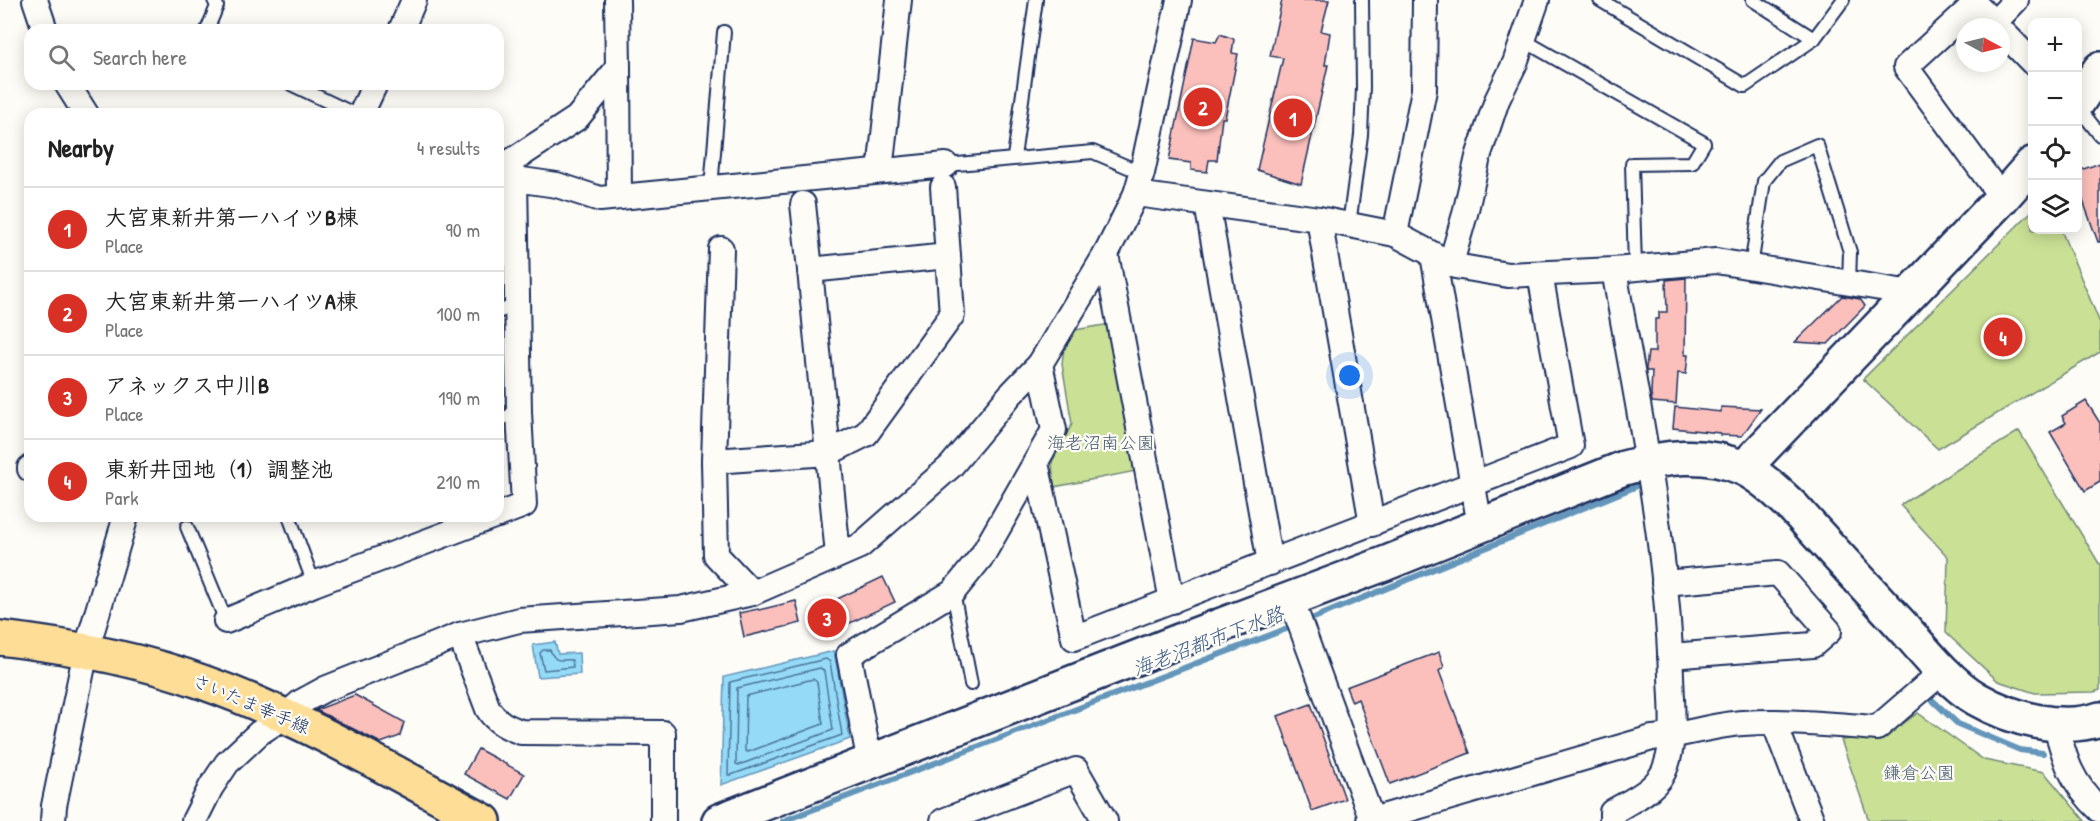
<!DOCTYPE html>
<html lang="en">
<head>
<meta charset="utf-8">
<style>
	body { margin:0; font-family:"Patrick Hand","Klee One",sans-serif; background:#f2f2f2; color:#222 }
	.controls { position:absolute; right:18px; top:18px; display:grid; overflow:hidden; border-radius:12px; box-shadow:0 3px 15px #0003 }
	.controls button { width:54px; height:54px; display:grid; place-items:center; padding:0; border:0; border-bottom:2px solid #e0e0e0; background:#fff; color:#222; font:30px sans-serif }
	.compass { position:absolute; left:1956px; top:18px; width:54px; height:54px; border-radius:50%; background:#fff; box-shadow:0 3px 15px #0003; rotate:97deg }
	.you { position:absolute; left:1350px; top:376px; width:21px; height:21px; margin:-15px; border:4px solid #fff; border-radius:50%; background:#1a73e8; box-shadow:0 0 0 9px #1a73e833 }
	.badge { display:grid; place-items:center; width:39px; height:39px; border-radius:50%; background:#d93025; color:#fff; font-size:20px; font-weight:700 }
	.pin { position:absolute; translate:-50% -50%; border:3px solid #fff; box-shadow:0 2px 6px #0006 }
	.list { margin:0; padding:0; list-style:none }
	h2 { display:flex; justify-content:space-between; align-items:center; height:78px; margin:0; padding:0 24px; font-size:26px }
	h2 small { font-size:20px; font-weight:400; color:#767676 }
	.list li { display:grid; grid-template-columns:39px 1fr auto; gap:18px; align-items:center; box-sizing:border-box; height:84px; padding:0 24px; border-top:2px solid #e0e0e0 }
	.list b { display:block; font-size:22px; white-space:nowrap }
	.list p { margin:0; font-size:20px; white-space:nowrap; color:#767676 }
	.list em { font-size:20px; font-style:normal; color:#767676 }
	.icon { flex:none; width:33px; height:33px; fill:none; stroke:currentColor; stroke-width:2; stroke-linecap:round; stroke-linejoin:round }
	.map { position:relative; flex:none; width:2100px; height:821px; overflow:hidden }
	.search { position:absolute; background:#fff; box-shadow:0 3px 15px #0003; left:24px; top:24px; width:480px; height:66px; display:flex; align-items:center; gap:15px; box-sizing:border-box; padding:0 21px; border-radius:18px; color:#767676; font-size:22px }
	.panel { position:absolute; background:#fff; box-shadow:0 3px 15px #0003; left:24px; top:108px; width:480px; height:414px; border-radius:18px }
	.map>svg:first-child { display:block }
	.green { fill:#cae095; stroke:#72887a; stroke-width:1.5 }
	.water { fill:#95dbf7; stroke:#6496ba; stroke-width:1.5 }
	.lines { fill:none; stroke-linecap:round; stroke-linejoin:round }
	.shore { stroke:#4c749b; stroke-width:1.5 }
	.stream { stroke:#6496ba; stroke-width:6 }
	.building { fill:#fcc0bc; stroke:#1b2f5e; stroke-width:1.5 }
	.lane-casing { stroke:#1b2f5e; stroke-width:16 }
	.street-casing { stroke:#1b2f5e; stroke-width:28 }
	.secondary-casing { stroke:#1b2f5e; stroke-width:38 }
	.primary-casing { stroke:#1b2f5e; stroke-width:38 }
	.lane { stroke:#fdfcf7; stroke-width:12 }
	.street { stroke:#fdfcf7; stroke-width:24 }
	.secondary { stroke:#fdfcf7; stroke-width:33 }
	.primary { stroke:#fedd96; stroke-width:33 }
	.labels { text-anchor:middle; stroke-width:4.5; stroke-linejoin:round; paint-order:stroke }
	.park-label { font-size:18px; fill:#475b6c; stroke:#fdfcf7 }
	.street-label { font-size:18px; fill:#1b2f5e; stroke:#fdfcf7 }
	.water-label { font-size:20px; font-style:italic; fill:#3a5a84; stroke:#fdfcf7 }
</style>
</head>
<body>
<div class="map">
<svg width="2100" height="821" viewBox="0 0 2100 821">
	<rect width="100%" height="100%" fill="#fdfcf7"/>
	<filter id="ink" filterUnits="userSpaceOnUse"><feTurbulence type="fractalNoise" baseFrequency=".0167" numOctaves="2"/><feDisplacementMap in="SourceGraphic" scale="12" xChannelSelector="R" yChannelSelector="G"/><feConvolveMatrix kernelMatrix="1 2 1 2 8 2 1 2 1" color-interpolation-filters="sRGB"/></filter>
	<g filter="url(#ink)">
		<!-- green -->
		<g class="green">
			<polygon points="2032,211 2032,230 2061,230 2100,323 2100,352 1938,449 1863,379"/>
			<polygon points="1116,323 1141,470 1054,487 1052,462 1072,424 1062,364 1064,348 1075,330"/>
			<polygon points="2019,431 2100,565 2100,690 2094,692 2035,693 1998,681 1946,633 1948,557 1900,505"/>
			<polygon points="1918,713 1984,760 2044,772 2085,821 1869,821 1841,740 1885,736"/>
		</g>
		<!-- water -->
		<g class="water">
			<polygon points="555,642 558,654 579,653 580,674 538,677 533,645"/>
			<polygon points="834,651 850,739 721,785 724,677"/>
		</g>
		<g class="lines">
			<!-- shore -->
			<g class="shore">
				<path d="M543,650H550C556,664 559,659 572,660L573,667L544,670L540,653Z"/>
				<polygon points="826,659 830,662 842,735 731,775 728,775 730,682"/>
				<polygon points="820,668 824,671 833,730 739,765 736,764 737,688"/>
				<polygon points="813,679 817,682 823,724 748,752 745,751 746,696"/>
			</g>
			<!-- stream -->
			<g class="stream">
				<polyline points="1304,622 1642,484"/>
				<polyline points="1929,697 1958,724 2020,750 2043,753"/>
				<polyline points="783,821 1294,626"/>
			</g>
		</g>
		<!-- building -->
		<g class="building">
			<polygon points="1282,0 1329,0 1321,31 1330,33 1325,65 1328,65 1301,184 1257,170 1283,58 1270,56"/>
			<polygon points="1220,34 1234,39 1232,53 1238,54 1225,118 1222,118 1217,160 1209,160 1207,172 1191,170 1191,163 1169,160 1194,38 1216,42"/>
			<polygon points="2100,163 2100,242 2098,242 2078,187 2078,171"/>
			<polygon points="1686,278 1685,355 1688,355 1686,374 1678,373 1676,404 1652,402 1651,394 1652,371 1646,371 1646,368 1648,352 1655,352 1655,319 1659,319 1659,312 1667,312 1666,280"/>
			<polygon points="1842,296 1860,299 1865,306 1828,344 1795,342"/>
			<polygon points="2086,401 2100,423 2100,482 2085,491 2050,432 2066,423 2062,416"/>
			<polygon points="1675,407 1721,412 1721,407 1761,409 1742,436 1720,435 1720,433 1673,428"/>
			<polygon points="883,577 895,602 822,636 810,612"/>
			<polygon points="796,601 801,623 744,637 739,613 758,609 759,610"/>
			<polygon points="1439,652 1444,667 1439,671 1470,753 1390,784 1358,699 1352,702 1346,687"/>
			<polygon points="355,695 404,722 400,736 381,743 316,710"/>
			<polygon points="1311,704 1345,799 1312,811 1278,716"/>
			<polygon points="478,749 524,774 510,799 464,774"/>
		</g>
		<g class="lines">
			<!-- lane casing -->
			<g class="lane-casing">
				<g id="lane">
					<polyline points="1600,0 1745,86 1814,39"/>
					<polyline points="1753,0 1814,39 1843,0"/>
					<polyline points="207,30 217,6 214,0"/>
					<polyline points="1523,40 1704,143 1692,163 1632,164 1635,267"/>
					<polyline points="291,84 354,114"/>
					<polyline points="2078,107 2100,135"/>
					<polyline points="1014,157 1036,0"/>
					<polyline points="946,165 1093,152 1142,173"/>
					<polyline points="711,188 724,32"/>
					<polyline points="1349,225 1361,135 1363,87 1362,0"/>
					<polyline points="1751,267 1764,181 1780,161 1817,145 1850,252 1849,283"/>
					<polyline points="498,312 518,304"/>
					<polyline points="498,420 519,412"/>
					<polyline points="289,516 314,584"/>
					<polyline points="187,527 226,621"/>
					<polyline points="953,592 971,684"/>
				</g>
			</g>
			<!-- street casing -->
			<g class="street-casing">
				<g id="street">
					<polyline points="35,0 45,30"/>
					<polyline points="1994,23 2016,0"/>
					<polyline points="1998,27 1975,4 1906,67 2002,198"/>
					<polyline points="401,30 414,0"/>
					<polyline points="2001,30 2032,62"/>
					<polyline points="618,68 619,197"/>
					<polyline points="67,84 86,114"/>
					<polyline points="361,114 375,84"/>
					<polyline points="498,170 577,118 618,68 617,0"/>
					<polyline points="880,171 899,0"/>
					<polyline points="515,179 557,185 600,199 946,165"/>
					<polyline points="1136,194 1319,219 1395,234 1455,266 1508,275 1614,270 1716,261 1911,293"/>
					<polyline points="803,204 810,270 948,256 943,187"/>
					<polyline points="1207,204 1270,563"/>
					<polyline points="1319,219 1372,524"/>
					<polyline points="1395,234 1424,90 1425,0"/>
					<polyline points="721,249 714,461 716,555 752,593"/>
					<polyline points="1106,254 1172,601"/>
					<polyline points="1433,255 1480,526"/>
					<polyline points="1451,263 1465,214 1478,157 1497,100 1515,63 1537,0"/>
					<polyline points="810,270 838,555"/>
					<polyline points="714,461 828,453 866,434 952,315 948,256"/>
					<polyline points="1036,463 1074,638 1571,446 1540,274"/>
					<polyline points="30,468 30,469"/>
					<polyline points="498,515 524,505 519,412 515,179 501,168"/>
					<polyline points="1664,583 1778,573 1829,631 1813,645 1670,656"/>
					<polyline points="1291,599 1372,820"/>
					<polyline points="226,621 314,584 494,516"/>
					<path d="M460,635L488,709C496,722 507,727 521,732L663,733V821"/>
					<polyline points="1774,722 1812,821"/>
					<path d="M2055,723C2065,760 2071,783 2100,810"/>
					<polyline points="870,763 849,655 953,592 982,556 1054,430 1040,364"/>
					<polyline points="53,821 54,806 86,651 126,516"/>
					<polyline points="194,821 211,787 227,763 259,733 285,716 301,702 325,689 460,635 519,620 681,609 752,593 860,546 951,466 1010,395 1040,364 1106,254 1136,194 1142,173 1179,0"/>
					<polyline points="943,821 1076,770 1105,821"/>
					<path d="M1369,821L1652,738C1682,736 1712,725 1743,723C1788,720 1833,725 1877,728L1943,671"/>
					<path d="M1612,821V812C1632,800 1659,789 1666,766C1676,737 1672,706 1671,676C1667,539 1637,404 1614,270"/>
				</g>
			</g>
			<!-- secondary casing -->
			<g class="secondary-casing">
				<g id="secondary">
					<polyline points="2078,102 2100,69"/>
					<polyline points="1744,468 2002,198 2032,164"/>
					<path d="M719,821L1179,641L1384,564L1624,468C1663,457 1704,451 1743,468C1762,477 1779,494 1794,508C1831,549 1868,589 1905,629C1925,652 1951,684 1977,699C2012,719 2061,732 2100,719"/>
				</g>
			</g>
			<!-- primary casing -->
			<g class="primary-casing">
				<path id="primary" d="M0,638C69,646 140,659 205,683C303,718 393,772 484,821"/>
			</g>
			<!-- lane -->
			<use href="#lane" class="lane"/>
			<!-- street -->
			<use href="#street" class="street"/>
			<!-- secondary -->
			<use href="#secondary" class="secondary"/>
			<!-- primary -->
			<use href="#primary" class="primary"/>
		</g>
	</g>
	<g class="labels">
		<!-- park labels -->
		<g class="park-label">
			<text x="1101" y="449">海老沼南公園</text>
			<text x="1919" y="779">鎌倉公園</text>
		</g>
		<!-- street labels -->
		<g class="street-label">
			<text transform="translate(251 704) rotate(23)" y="6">さいたま幸手線</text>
		</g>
		<!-- water labels -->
		<g class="water-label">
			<text transform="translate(1208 641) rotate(-21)" y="7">海老沼都市下水路</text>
		</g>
	</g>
</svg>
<div class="controls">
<button>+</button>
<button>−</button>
<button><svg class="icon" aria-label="locate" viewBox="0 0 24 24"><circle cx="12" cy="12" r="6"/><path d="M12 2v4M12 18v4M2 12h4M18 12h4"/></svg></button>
<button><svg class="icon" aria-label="layers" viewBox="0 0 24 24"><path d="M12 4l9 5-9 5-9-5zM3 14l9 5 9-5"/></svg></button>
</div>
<svg class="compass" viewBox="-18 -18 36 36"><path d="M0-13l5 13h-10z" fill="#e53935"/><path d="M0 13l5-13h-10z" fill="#767676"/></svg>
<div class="you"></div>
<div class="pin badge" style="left:1293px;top:118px">1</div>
<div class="pin badge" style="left:1203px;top:107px">2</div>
<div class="pin badge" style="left:827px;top:618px">3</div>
<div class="pin badge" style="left:2003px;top:337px">4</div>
<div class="search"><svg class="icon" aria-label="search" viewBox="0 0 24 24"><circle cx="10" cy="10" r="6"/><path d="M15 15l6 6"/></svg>Search here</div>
<section class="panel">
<h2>Nearby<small>4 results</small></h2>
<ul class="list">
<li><span class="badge">1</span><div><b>大宮東新井第一ハイツB棟</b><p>Place</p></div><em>90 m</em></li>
<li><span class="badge">2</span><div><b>大宮東新井第一ハイツA棟</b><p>Place</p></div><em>100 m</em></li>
<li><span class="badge">3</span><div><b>アネックス中川B</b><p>Place</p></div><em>190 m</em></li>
<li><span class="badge">4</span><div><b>東新井団地（1）調整池</b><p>Park</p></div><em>210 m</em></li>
</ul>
</section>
</div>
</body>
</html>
